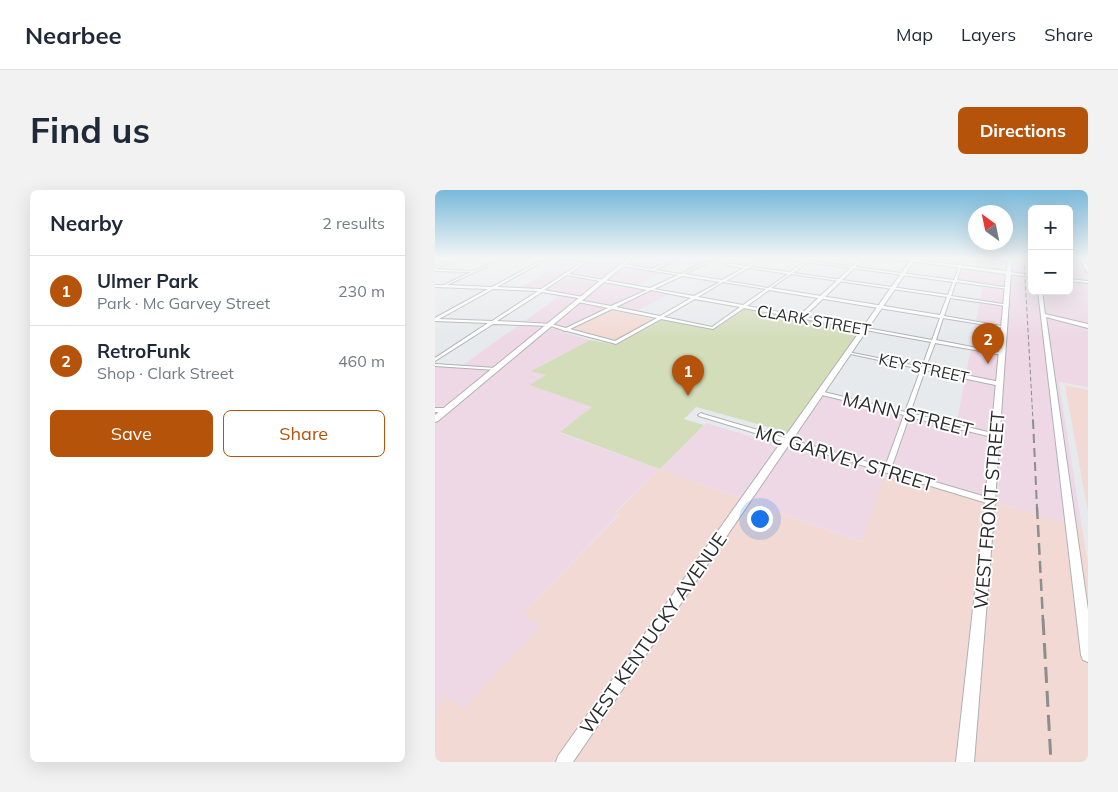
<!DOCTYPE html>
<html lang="en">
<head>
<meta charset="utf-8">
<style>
	body { margin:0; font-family:Mulish,sans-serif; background:#f2f2f3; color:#1f2937 }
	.controls { position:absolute; right:15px; top:15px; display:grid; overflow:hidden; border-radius:8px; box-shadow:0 5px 20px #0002 }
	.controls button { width:45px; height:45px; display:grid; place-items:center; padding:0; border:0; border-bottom:1px solid #e0e1e3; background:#fff; color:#1f2937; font:25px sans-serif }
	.compass { position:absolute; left:533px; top:15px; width:45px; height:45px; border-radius:50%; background:#fff; box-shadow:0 5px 20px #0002; rotate:327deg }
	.you { position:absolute; left:324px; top:328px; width:18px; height:18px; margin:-12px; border:4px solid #fff; border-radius:50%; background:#1a73e8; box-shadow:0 0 0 8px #1a73e833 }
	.badge { display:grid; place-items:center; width:32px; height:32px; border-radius:50%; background:#b45309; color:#fff; font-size:16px; font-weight:700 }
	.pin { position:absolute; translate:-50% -41px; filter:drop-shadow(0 1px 2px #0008) }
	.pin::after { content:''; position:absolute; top:26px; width:18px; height:15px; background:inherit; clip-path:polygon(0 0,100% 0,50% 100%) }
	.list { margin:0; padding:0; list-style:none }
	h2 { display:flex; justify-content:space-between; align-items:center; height:65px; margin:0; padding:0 20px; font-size:21px }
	h2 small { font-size:16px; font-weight:400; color:#747a83 }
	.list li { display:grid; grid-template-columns:32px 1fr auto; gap:15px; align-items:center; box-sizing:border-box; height:70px; padding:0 20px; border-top:1px solid #e0e1e3 }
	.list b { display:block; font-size:19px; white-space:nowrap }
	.list p { margin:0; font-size:16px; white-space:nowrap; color:#747a83 }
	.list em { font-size:16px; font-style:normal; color:#747a83 }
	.actions { display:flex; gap:10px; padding:15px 20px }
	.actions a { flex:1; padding:11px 0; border:1px solid #b45309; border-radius:8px; text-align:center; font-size:18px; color:#b45309 }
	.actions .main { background:#b45309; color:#fff }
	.map { position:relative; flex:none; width:653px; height:572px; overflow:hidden; border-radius:8px }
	header { display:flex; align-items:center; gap:30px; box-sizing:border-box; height:70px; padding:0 25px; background:#fff; border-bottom:1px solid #e0e1e3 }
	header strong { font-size:24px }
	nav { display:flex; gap:28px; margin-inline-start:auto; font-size:18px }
	.intro { display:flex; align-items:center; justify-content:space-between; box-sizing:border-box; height:120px; padding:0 30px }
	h1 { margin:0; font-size:35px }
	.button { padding:12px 22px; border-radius:8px; background:#b45309; color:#fff; font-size:18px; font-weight:700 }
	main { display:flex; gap:30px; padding:0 30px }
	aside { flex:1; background:#fff; border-radius:8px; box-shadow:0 5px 20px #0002 }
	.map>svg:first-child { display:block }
	.commercial { fill:#eed8e6 }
	.industrial { fill:#f3d9d3 }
	.green { fill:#d3ddba }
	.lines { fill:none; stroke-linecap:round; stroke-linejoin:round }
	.minor-casing { stroke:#aeb1b3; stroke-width:2 }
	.tertiary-casing { stroke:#aeb1b3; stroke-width:2 }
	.secondary-casing { stroke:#aeb1b3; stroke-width:2 }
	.primary-casing { stroke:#aeb1b3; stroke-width:2 }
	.minor { fill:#fff; fill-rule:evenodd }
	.tertiary { fill:#fff; fill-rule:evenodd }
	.secondary { fill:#fff; fill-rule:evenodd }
	.primary { fill:#fff; fill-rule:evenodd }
	.rail-far3 { stroke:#8b8d8e; stroke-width:1; stroke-dasharray:4.5 2.5; stroke-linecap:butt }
	.rail-far2 { stroke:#8b8d8e; stroke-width:2; stroke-dasharray:9 5; stroke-linecap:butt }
	.rail-far1 { stroke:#8b8d8e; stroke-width:2.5; stroke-dasharray:12 6; stroke-linecap:butt }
	.rail { stroke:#8b8d8e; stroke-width:3; stroke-dasharray:16 8; stroke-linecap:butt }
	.labels { text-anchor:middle; stroke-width:4; stroke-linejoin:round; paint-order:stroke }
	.far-street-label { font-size:16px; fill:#2a2b2c; stroke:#fff }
	.street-label { font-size:19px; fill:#2a2b2c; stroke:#fff }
</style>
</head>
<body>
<header>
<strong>Nearbee</strong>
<nav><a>Map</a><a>Layers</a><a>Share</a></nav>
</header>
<div class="intro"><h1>Find us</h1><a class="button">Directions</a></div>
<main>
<aside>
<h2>Nearby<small>2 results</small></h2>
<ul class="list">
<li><span class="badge">1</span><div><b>Ulmer Park</b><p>Park · Mc Garvey Street</p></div><em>230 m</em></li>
<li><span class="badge">2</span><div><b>RetroFunk</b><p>Shop · Clark Street</p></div><em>460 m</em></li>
</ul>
<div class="actions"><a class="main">Save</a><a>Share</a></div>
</aside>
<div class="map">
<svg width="653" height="572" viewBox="0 0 653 572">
	<rect width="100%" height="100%" fill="#e7eaec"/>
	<!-- commercial -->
	<g class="commercial">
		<polygon points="135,68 244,68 218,80 230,82 199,96 236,104 201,121 176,116 124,141 155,150 97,180 111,185 94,195 158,217 125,243 225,279 271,233 345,255 385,203 521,236 548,95 520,91 525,77 551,80 553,68 597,68 597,101 634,101 634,68 653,68 653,197 624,192 647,338 453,280 427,352 225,279 180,322 184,324 87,424 105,436 28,520 10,506 0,522 0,176 25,177 127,104 108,100 83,99"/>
		<polygon points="247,68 278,68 263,75 251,72 230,81 221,79"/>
	</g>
	<!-- industrial -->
	<g class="industrial">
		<polygon points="176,120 218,129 182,150 138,139"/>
		<polygon points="630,195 653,200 653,322 631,201"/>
		<polygon points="225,279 426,352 452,280 647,338 653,375 653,572 0,572 0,522 10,506 28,519 105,436 87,424 184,325 180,323"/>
	</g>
	<!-- green -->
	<polygon class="green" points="310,117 428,139 355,243 261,217 249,229 269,235 225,279 125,242 157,217 94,195 111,185 96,181 155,150 181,155 226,128 277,139"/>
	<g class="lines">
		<!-- minor casing -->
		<g class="minor-casing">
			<g id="minor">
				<polygon points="21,68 25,68 0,79 0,77"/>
				<path d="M67,68H70L12,95L57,97L111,68H114L62,97L106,99L151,70L115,68H157L134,84L215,98L243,85L187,76L186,74L217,79L241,68H244L220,80L246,84L279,68H282L249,84L287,90L309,78L290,75L291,73L312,76L326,68H329L315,77L355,82L370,72L349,68L372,70L375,68H378L375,71L519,90L527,68H529L522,90L575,98L573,99L521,92L516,106L574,115L572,116L515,108L509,126L572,137L570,138L508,128L501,150L568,163L570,164L568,165L500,153L491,177L565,192L568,194L565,196L490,180L475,223L561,244L564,246L561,248L474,227L456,279L558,309L559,311L558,313L555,314L264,226L263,225L266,223L268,224L450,277L469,225L383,204L382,203L385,201L470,222L486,179L411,163L413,162L487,177L496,152L309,118L278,139L226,129L181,154L132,141H129L128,140L116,136L58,134L0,171V168L53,133L0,131V128L53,99L0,97V95H9L36,82L0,81V79L39,81ZM373,72L518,92L513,105L358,83ZM313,78L353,84L333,98L291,91ZM356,84L512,107L505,125L336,98ZM132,85L212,100L176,116L143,110V112L173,118L131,138L116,134L62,131L107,102L149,109L148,107L109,100ZM247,86L285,92L259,106L219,99ZM288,92L331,99L308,115L263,107ZM58,99L103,101L57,131L4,129ZM216,100L256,108L225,126L181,117ZM334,100L505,128L497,150L312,116ZM260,109L305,117L277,137L229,127ZM177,119L222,128L180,151L135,139Z"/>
				<polygon points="557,68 566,68 576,70 575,71"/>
				<polygon points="0,174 61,178 63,179 61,180 0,176"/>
				<polygon points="0,218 10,218 13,220 10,222 0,222"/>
			</g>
		</g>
		<!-- tertiary casing -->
		<g class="tertiary-casing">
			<g id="tertiary">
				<polygon points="426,68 430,68 368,128 364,128 364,126"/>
				<polygon points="477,68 481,68 138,572 121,572 123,566"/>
				<polygon points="603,101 607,101 610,124 653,134 653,138 611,127 653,420 653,472 648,470 646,465"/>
			</g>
		</g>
		<!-- secondary casing -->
		<g class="secondary-casing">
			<g id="secondary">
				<polygon points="645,68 649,68 653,77 653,82 651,81"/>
				<polygon points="573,82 597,85 597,87 574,84"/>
				<polygon points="634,89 653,91 653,93 634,91"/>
			</g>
		</g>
		<!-- primary casing -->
		<g class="primary-casing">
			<g id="primary">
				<polygon points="193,68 198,68 3,231 0,232 0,225"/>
				<polygon points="452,68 464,68 572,81 573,68 577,68 560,311 539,572 521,572 550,311 571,84"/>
			</g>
		</g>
		<!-- minor -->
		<use href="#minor" class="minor"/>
		<!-- tertiary -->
		<use href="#tertiary" class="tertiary"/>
		<!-- secondary -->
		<use href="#secondary" class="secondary"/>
		<!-- primary -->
		<use href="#primary" class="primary"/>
		<!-- rail-far3 -->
		<polyline class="rail-far3" points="589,68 598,231"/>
		<!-- rail-far2 -->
		<polyline class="rail-far2" points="598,230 602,318"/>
		<!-- rail-far1 -->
		<polyline class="rail-far1" points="602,317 608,430"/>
		<!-- rail -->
		<polyline class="rail" points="608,429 616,572"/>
	</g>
	<!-- sky -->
	<linearGradient id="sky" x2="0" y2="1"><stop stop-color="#79b9da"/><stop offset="0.46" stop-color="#f4f6f6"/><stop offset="1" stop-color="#f4f6f6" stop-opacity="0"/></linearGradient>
	<rect width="653" height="148" fill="url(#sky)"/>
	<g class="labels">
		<!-- far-street labels -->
		<g class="far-street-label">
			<text transform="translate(379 130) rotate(10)" y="6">CLARK STREET</text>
			<text transform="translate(489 178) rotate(12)" y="6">KEY STREET</text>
		</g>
		<!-- street labels -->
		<g class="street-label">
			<text transform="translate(473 224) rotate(14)" y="7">MANN STREET</text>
			<text transform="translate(410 268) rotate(17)" y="7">MC GARVEY STREET</text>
			<text transform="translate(554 320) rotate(-85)" y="7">WEST FRONT STREET</text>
			<text transform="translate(218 443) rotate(-55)" y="7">WEST KENTUCKY AVENUE</text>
		</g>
	</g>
</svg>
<div class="controls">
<button>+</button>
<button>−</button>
</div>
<svg class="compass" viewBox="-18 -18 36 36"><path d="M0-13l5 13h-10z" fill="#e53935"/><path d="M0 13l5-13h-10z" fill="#747a83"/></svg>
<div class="you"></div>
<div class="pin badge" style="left:253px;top:206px">1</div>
<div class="pin badge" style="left:553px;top:174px">2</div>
</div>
</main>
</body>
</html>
